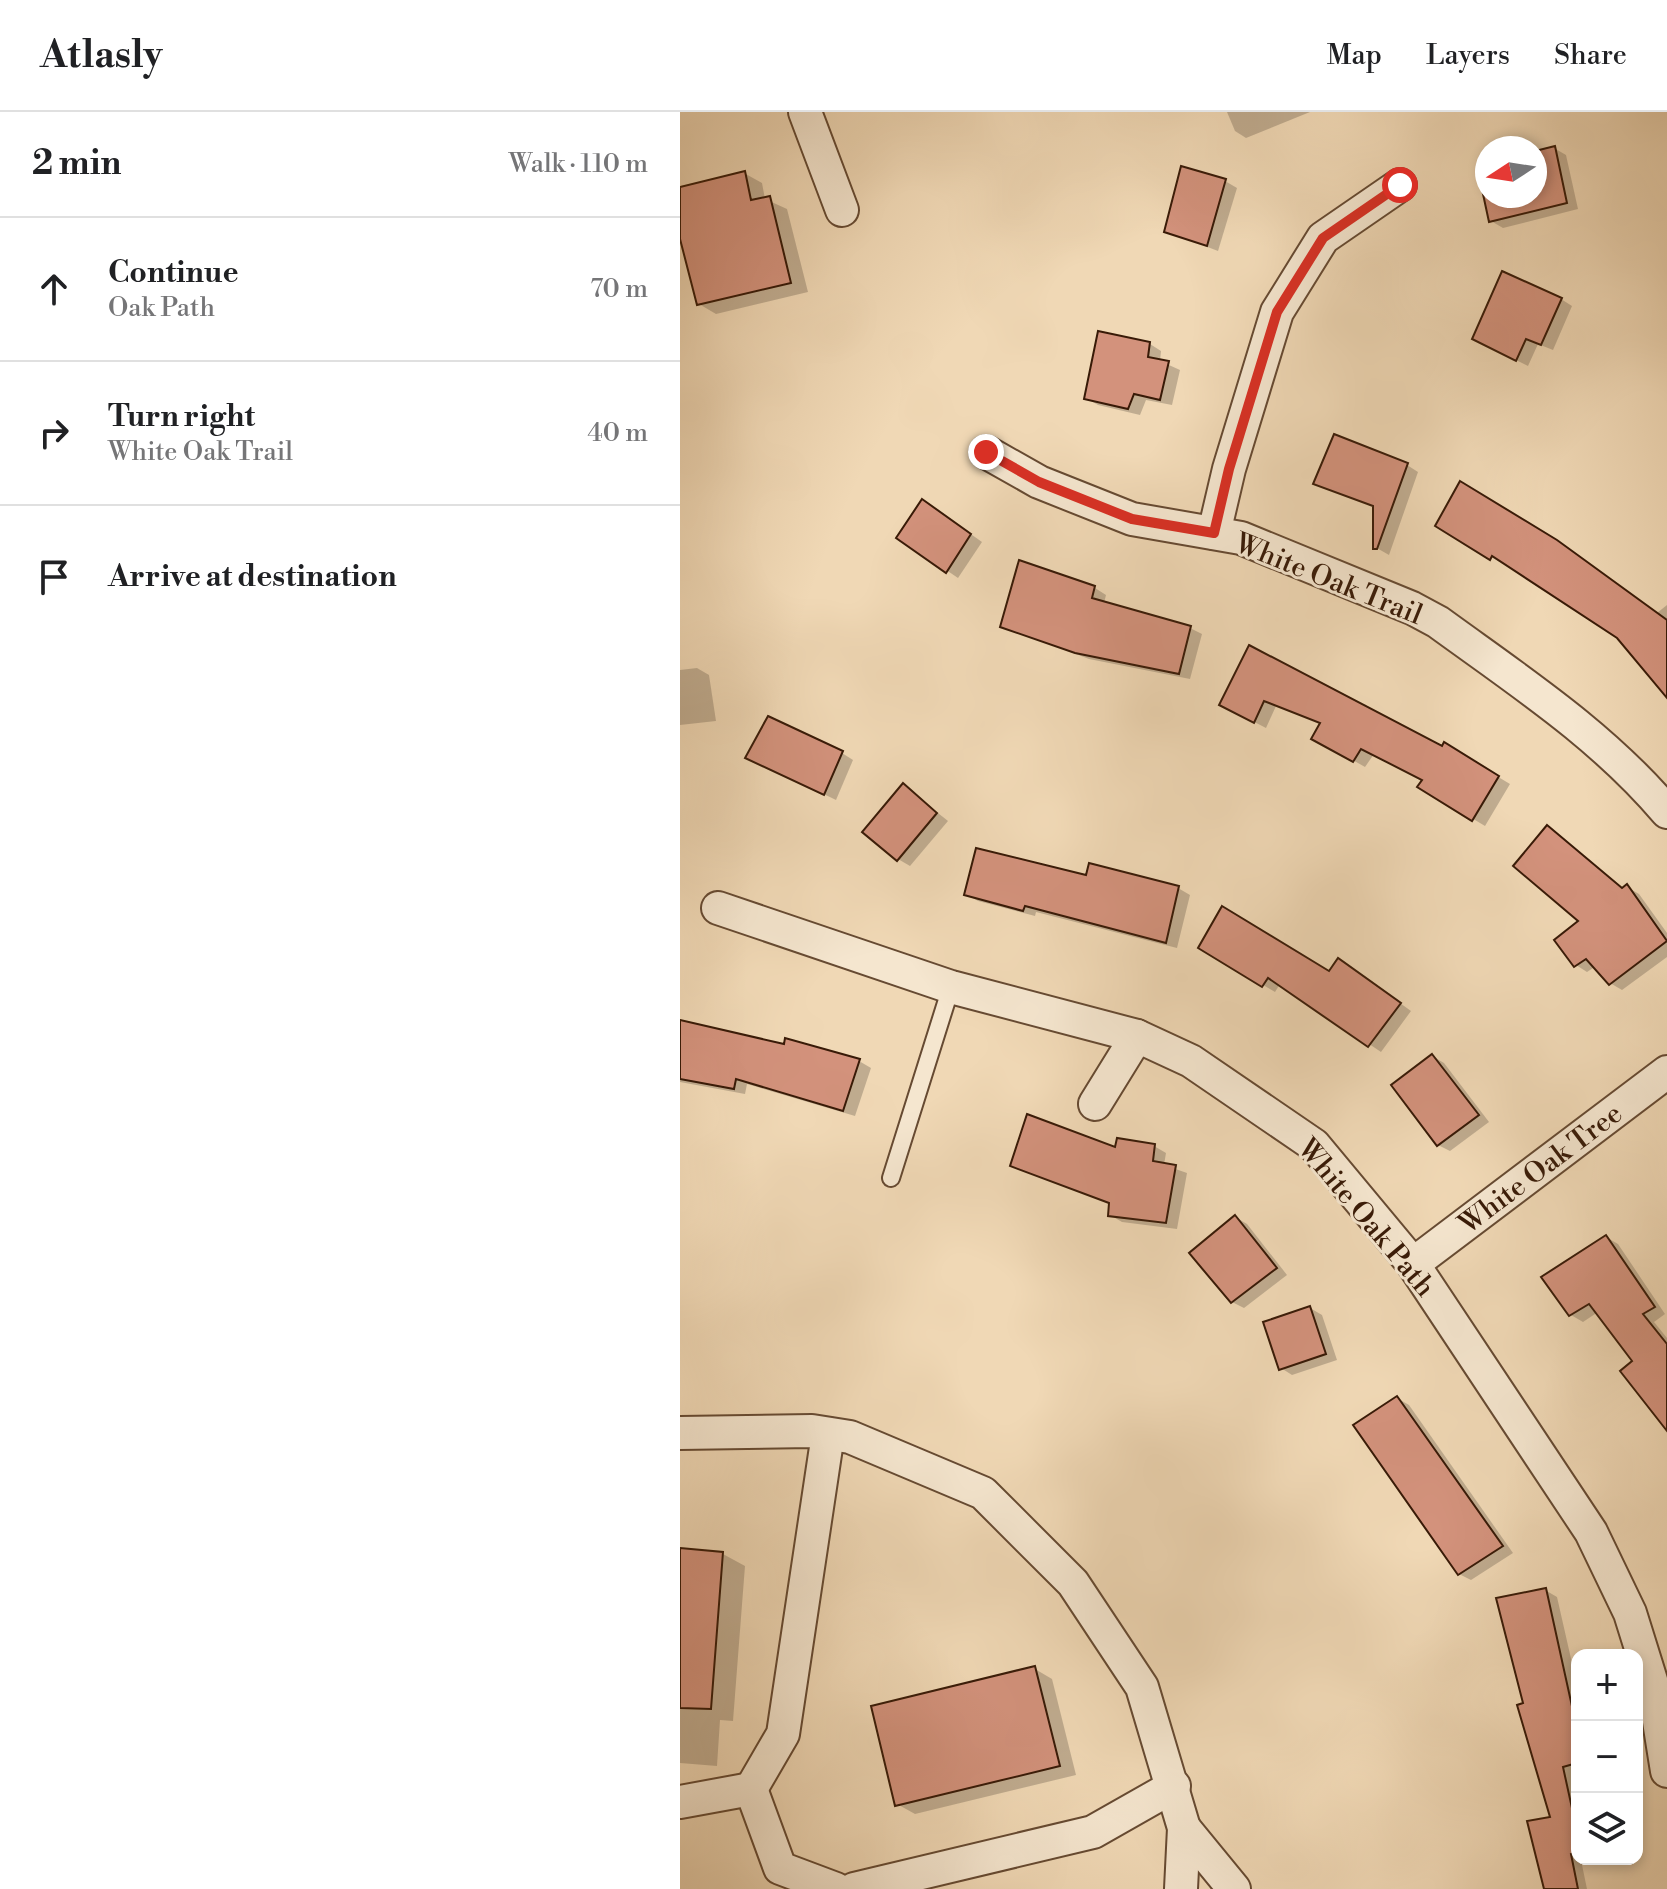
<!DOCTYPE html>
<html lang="en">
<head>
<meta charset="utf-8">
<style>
	body { margin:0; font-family:"Libre Bodoni",serif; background:#f6f6f6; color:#202124 }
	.controls { position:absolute; right:24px; bottom:24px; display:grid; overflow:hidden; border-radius:16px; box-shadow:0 4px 12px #0003 }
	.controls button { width:72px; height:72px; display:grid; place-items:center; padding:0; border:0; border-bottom:2px solid #e0e0e0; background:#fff; color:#202124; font:40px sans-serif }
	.compass { position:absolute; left:795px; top:24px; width:72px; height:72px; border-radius:50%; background:#fff; box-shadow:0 4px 12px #0003; rotate:258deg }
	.stop { position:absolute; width:24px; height:24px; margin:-18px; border:6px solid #d93025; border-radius:50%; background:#fff }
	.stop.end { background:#d93025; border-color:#fff; box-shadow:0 2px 8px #0008 }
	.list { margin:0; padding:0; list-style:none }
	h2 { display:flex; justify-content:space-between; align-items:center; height:104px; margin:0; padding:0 32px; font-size:34px }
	h2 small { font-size:26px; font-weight:400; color:#757577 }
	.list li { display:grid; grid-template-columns:52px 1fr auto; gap:24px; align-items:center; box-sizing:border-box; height:144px; padding:0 32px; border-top:2px solid #e0e0e0 }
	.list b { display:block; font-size:30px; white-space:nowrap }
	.list p { margin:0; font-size:26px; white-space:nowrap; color:#757577 }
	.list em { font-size:26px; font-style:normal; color:#757577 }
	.icon { flex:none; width:44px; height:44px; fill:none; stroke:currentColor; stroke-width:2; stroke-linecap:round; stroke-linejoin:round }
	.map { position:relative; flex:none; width:987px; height:1777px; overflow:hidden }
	header { display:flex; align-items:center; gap:48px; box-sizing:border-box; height:112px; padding:0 40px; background:#fff; border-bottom:2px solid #e0e0e0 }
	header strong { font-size:38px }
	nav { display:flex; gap:44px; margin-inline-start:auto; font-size:28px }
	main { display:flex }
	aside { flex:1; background:#fff }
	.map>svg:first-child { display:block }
	.shadow { fill:#0003 }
	.building { fill:#d3927c; stroke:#381a07; stroke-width:2 }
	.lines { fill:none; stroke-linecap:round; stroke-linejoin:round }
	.service-casing { stroke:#664a32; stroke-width:20 }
	.minor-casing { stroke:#664a32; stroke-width:36 }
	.service { stroke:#f5e6cf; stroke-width:16 }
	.minor { stroke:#f5e6cf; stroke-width:32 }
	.route { stroke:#d93025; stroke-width:10 }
	.labels { text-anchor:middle; stroke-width:6; stroke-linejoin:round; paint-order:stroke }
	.street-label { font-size:28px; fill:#381a07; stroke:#f5e6cf }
</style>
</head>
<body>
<header>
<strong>Atlasly</strong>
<nav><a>Map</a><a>Layers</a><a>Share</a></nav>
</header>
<main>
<aside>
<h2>2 min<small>Walk · 110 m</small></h2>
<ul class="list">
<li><svg class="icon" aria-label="ahead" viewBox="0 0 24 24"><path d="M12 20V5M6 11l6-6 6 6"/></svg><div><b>Continue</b><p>Oak Path</p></div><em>70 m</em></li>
<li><svg class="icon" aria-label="right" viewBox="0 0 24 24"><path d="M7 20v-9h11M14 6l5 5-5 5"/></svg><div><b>Turn right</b><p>White Oak Trail</p></div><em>40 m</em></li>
<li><svg class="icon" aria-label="arrive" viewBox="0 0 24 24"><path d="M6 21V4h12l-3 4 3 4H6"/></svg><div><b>Arrive at destination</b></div></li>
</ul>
</aside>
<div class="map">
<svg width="987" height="1777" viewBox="0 0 987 1777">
	<rect width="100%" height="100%" fill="#f0d8b5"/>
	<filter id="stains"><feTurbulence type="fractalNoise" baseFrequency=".0025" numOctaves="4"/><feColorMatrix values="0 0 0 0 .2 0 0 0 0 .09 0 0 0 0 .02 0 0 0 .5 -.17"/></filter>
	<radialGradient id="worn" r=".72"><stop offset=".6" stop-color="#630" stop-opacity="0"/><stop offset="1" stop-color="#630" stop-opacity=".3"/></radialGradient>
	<!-- shadow -->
	<g class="shadow">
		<polygon points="547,0 630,0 566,26 555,19"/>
		<polygon points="874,36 886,43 898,97 823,116 811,109 800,55 807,53 807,84 855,84 855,41"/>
		<polygon points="64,61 82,71 85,87 107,97 128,180 36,202 19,192 0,119 0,77"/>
		<polygon points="545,69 557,76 538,139 486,119"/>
		<polygon points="881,187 892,194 873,238 858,232 848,254 806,233"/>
		<polygon points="419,222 470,232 481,239 480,249 500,258 492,293 466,288 460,303 418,293 406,286"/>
		<polygon points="727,353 738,360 709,443 695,435 695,395 636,371"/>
		<polygon points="254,396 302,430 278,466 219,426"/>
		<polygon points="758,413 977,501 987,493 987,579 939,524 824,450 823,452"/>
		<polygon points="340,451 415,476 426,483 424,491 510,516 522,522 510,567 409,547 322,514"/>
		<polygon points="570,535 762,637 765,633 830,672 805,714 740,675 744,668 694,642 685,655 634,626 642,612 596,594 586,616 553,599"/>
		<polygon points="17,556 29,563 36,609 0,613 0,558"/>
		<polygon points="162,641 173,648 156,688 80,651"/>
		<polygon points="224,674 268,709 230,754 218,747"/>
		<polygon points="867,716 944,777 947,775 959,782 987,821 987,845 942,878 930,871 916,854 907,860 896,853 902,809"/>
		<polygon points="408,766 498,776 510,783 497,836 356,800 355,804 298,789 286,782"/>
		<polygon points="520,835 650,861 670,855 731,899 701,940 600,872 595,880"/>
		<polygon points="0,910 179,949 191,956 175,1004 67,972 65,982 0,970"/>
		<polygon points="752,944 764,951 809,1010 770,1039 758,1033"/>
		<polygon points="474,1034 486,1041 484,1053 507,1061 497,1117 442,1110 430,1103 431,1092 332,1053"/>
		<polygon points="555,1105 567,1112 607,1163 564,1196 552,1190"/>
		<polygon points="926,1125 938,1132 985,1202 974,1210 987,1226 987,1316 955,1249 918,1200 903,1210 891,1203"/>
		<polygon points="630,1196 642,1203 657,1248 612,1263 601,1256"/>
		<polygon points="717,1286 729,1293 833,1441 791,1468 779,1462"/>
		<polygon points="0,1438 43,1442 65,1454 53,1609 40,1608 37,1654 0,1651"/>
		<polygon points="865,1478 877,1485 897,1573 897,1660 894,1661 897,1747 908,1747 901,1748 907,1777 866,1777 872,1706 846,1592"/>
		<polygon points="355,1557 372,1567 396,1663 235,1702 217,1692"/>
	</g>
	<!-- building -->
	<g class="building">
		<polygon points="875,34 887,91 809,110 797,54 807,51 807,84 855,84 855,39"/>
		<polygon points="501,54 546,67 527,134 484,120"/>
		<polygon points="65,59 71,88 90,84 111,171 17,193 0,127 0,75"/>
		<polygon points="822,159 882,186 861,233 846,227 836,249 792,227"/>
		<polygon points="418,219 470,230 468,245 489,249 480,288 454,282 448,297 404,287"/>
		<polygon points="654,322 728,351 697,437 693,437 693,394 633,372"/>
		<polygon points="780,369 877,428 987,508 987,586 937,526 812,444 810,448 755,414"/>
		<polygon points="242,387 291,422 266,461 216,426"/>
		<polygon points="339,448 415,474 412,486 511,514 499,562 395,541 320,515"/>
		<polygon points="569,533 762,634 764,630 819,664 792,709 737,675 742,668 681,637 673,650 631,627 640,611 584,589 574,611 539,593"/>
		<polygon points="88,604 163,639 144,683 65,646"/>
		<polygon points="223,671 257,701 217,749 182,720"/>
		<polygon points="867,713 942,776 947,772 987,829 929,873 906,847 894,855 874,828 898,809 833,754"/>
		<polygon points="296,736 406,763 409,751 499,774 486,831 345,794 343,799 284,783"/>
		<polygon points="542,794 649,859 658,846 721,891 688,935 588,866 582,875 518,836"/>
		<polygon points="0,908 104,932 105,926 180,947 163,999 56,967 54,977 0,967"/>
		<polygon points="752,942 799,1003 757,1034 711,973"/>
		<polygon points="347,1002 435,1035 437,1026 475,1032 473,1049 496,1053 486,1111 428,1104 429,1091 330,1054"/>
		<polygon points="555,1103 597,1156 551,1191 509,1141"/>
		<polygon points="926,1123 975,1195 963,1202 987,1232 987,1319 940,1259 952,1249 909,1192 889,1204 861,1165"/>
		<polygon points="630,1194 646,1242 599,1258 583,1210"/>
		<polygon points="717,1284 823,1434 778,1463 673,1313"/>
		<polygon points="0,1436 43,1440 31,1597 0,1596"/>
		<polygon points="866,1476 897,1617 897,1651 883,1655 897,1719 897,1741 891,1742 898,1777 864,1777 847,1709 870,1705 837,1593 843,1591 816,1486"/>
		<polygon points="355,1554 380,1654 215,1694 191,1594"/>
	</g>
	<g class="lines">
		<!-- service casing -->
		<g class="service-casing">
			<polyline id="service" points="211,1066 271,875"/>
		</g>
		<!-- minor casing -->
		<g class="minor-casing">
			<g id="minor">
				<polyline points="125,0 162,98"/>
				<path d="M306,340L359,370L452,407L561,426L732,496L758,510C839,569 922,623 987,700"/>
				<polyline points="534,421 549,357 597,200 643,126 720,73"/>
				<polyline points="38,796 271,875 457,924 511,949 634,1033 733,1152 911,1420 950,1501 974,1578 987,1659"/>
				<polyline points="415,992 457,924"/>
				<polyline points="733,1152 987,960"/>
				<polyline points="0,1321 132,1319 170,1325 303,1381 393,1471 462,1575 504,1716 501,1777"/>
				<polyline points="71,1677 103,1622 148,1322"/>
				<polyline points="0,1690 71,1677 100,1756 156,1777"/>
				<polyline points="504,1716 554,1777"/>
				<polyline points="174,1777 413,1720 494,1674"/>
			</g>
		</g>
		<!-- service -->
		<use href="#service" class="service"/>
		<!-- minor -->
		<use href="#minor" class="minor"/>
	</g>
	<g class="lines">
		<!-- route -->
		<polyline class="route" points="306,340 359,370 452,407 534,421 549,357 597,200 643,126 720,73"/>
	</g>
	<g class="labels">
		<!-- street labels -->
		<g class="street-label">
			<text transform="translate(649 466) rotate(22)" y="10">White Oak Trail</text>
			<text transform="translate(860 1056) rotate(-37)" y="10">White Oak Tree</text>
			<text transform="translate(687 1105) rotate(50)" y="10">White Oak Path</text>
		</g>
	</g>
	<rect width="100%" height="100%" filter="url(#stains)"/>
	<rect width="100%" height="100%" fill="url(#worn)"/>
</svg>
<div class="controls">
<button>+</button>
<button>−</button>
<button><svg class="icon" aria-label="layers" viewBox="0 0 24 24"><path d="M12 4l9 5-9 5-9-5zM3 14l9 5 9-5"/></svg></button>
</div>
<svg class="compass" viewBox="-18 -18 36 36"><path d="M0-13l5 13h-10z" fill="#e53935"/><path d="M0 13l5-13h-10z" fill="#757577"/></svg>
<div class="stop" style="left:720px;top:73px"></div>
<div class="stop end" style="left:306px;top:340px"></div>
</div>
</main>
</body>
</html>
